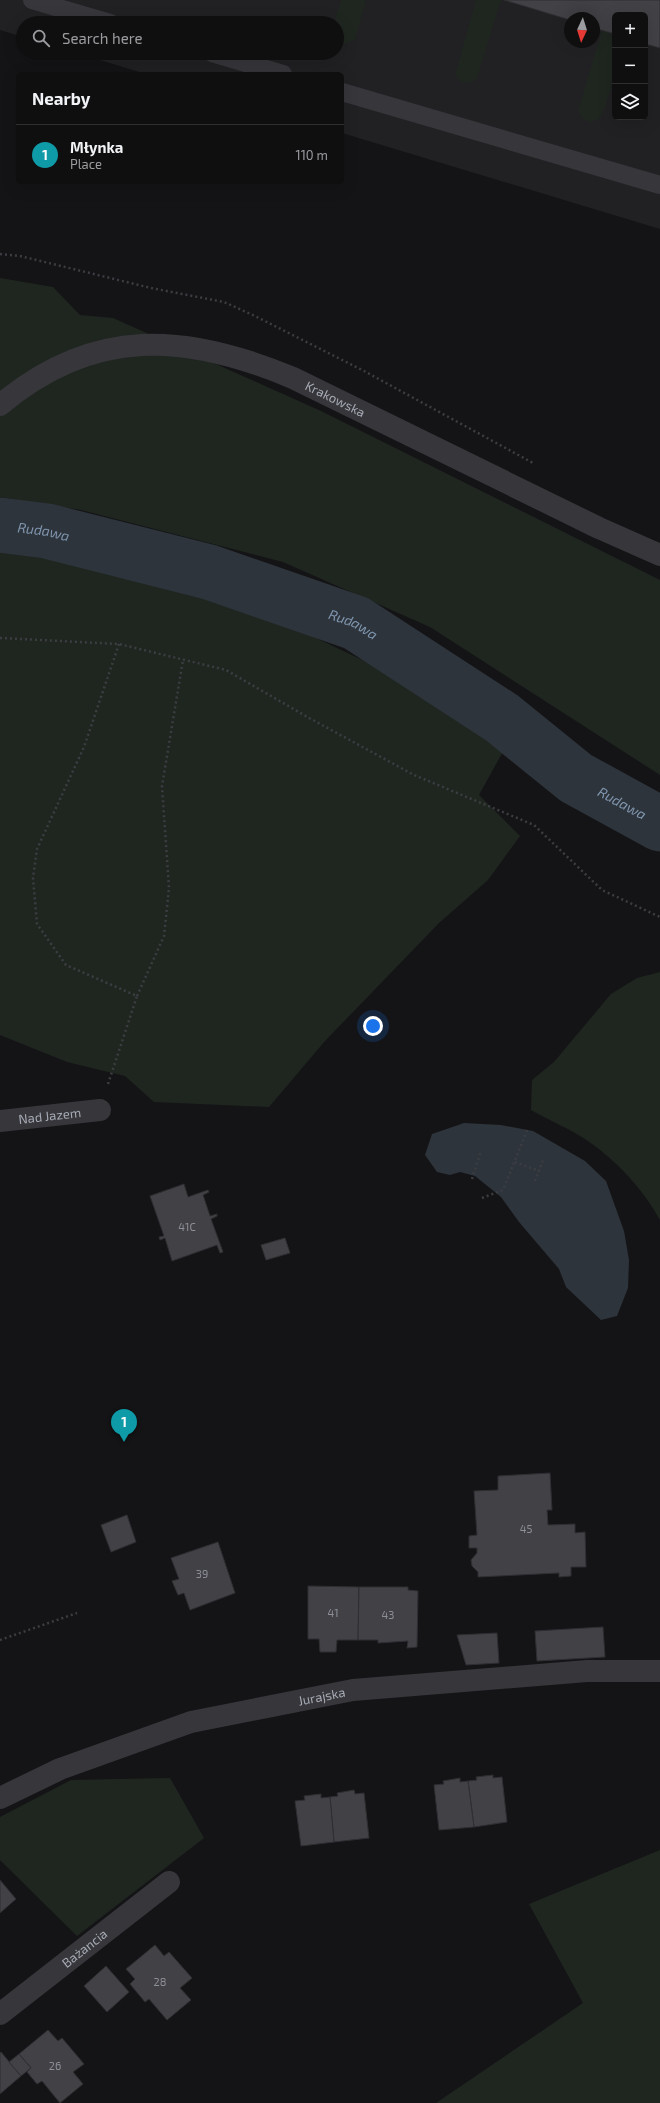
<!DOCTYPE html>
<html lang="en">
<head>
<meta charset="utf-8">
<style>
	body { margin:0; font-family:"Exo 2",sans-serif; background:#1d1d1e; color:#f1f3f6 }
	.controls { position:absolute; right:12px; top:12px; display:grid; overflow:hidden; border-radius:6px; box-shadow:0 4px 16px #0002 }
	.controls button { width:36px; height:36px; display:grid; place-items:center; padding:0; border:0; border-bottom:1px solid #2f2f30; background:#0f0f10; color:#f1f3f6; font:20px sans-serif }
	.compass { position:absolute; left:564px; top:12px; width:36px; height:36px; border-radius:50%; background:#0f0f10; box-shadow:0 4px 16px #0002; rotate:184deg }
	.you { position:absolute; left:373px; top:1026px; width:14px; height:14px; margin:-10px; border:3px solid #fff; border-radius:50%; background:#1a73e8; box-shadow:0 0 0 6px #1a73e833 }
	.badge { display:grid; place-items:center; width:26px; height:26px; border-radius:50%; background:#0f766e; color:#fff; font-size:13px; font-weight:700 }
	.pin { position:absolute; translate:-50% -33px; filter:drop-shadow(0 1px 2px #0008) }
	.pin::after { content:''; position:absolute; top:21px; width:14px; height:12px; background:inherit; clip-path:polygon(0 0,100% 0,50% 100%) }
	.list { margin:0; padding:0; list-style:none }
	h2 { display:flex; justify-content:space-between; align-items:center; height:52px; margin:0; padding:0 16px; font-size:17px }
	h2 small { font-size:13px; font-weight:400; color:#9b9c9f }
	.list li { display:grid; grid-template-columns:26px 1fr auto; gap:12px; align-items:center; box-sizing:border-box; height:60px; padding:0 16px; border-top:1px solid #2f2f30 }
	.list b { display:block; font-size:15px; white-space:nowrap }
	.list p { margin:0; font-size:13px; white-space:nowrap; color:#9b9c9f }
	.list em { font-size:13px; font-style:normal; color:#9b9c9f }
	.icon { flex:none; width:22px; height:22px; fill:none; stroke:currentColor; stroke-width:2; stroke-linecap:round; stroke-linejoin:round }
	.map { position:relative; flex:none; width:660px; height:2103px; overflow:hidden }
	.search { position:absolute; background:#0f0f10; box-shadow:0 4px 16px #0002; left:16px; top:16px; width:328px; height:44px; display:flex; align-items:center; gap:10px; box-sizing:border-box; padding:0 14px; border-radius:22px; color:#9b9c9f; font-size:15px }
	.panel { position:absolute; background:#0f0f10; box-shadow:0 4px 16px #0002; left:16px; top:72px; width:328px; height:112px; border-radius:6px }
	.map>svg:first-child { display:block }
	.built { fill:#212023; fill-rule:evenodd }
	.green { fill:#1f2620 }
	.water { fill:#2d343b }
	.lines { fill:none; stroke-linecap:round; stroke-linejoin:round }
	.river { stroke:#2d343b; stroke-width:55 }
	.building { fill:#414146; stroke:#2f2e32 }
	.path { stroke:#3c3d42; stroke-width:2.5; stroke-dasharray:2 3; stroke-linecap:butt }
	.service { stroke:#36363b; stroke-width:18 }
	.minor { stroke:#36363b; stroke-width:22 }
	.tertiary { stroke:#36363b; stroke-width:22 }
	.labels { text-anchor:middle; stroke-width:4; stroke-linejoin:round; paint-order:stroke }
	.number-label { font-size:11px; fill:#8e9099 }
	.street-label { font-size:13px; fill:#a7abb5; stroke:#0f0f11 }
	.water-label { font-size:14px; font-style:italic; fill:#8096af; stroke:#0f0f11 }
</style>
</head>
<body>
<div class="map">
<svg width="660" height="2103" viewBox="0 0 660 2103">
	<rect width="100%" height="100%" fill="#141416"/>
	<!-- built -->
	<path class="built" d="M0,0H660V229L342,133V74H146L77,53H337V23H23V37L0,30ZM615,15H645V117H615ZM570,18H594V42H570Z"/>
	<!-- green -->
	<g class="green">
		<polygon points="341,0 366,0 355,40 341,45 337,43 337,23 334,23"/>
		<path d="M476,0H501L477,78C469,87 461,84 455,75Z"/>
		<path d="M602,30L615,34C615,63 614,93 599,119L590,122L582,118L578,111Z"/>
		<polygon points="0,278 53,287 80,315 113,318 321,411 660,580 660,775 430,627 283,562 81,510 0,497"/>
		<polygon points="0,542 89,558 231,598 411,683 506,746 479,795 520,836 488,880 439,923 325,1041 269,1107 154,1102 125,1076 67,1062 0,1035"/>
		<path d="M660,972V1220C642,1188 618,1162 588,1141C571,1129 550,1121 531,1110L532,1080L554,1062L611,994L637,978Z"/>
		<polygon points="170,1778 204,1838 77,1936 0,1860 0,1817 71,1780"/>
		<polygon points="660,1850 660,2103 436,2103 583,2003 529,1904"/>
	</g>
	<!-- water -->
	<polygon class="water" points="464,1123 501,1125 533,1131 585,1161 606,1181 624,1231 629,1260 628,1288 617,1316 601,1320 566,1287 559,1269 519,1222 501,1197 475,1176 460,1172 450,1175 437,1172 425,1155 432,1134"/>
	<g class="lines">
		<!-- river -->
		<path class="river" id="s1" d="M0,525L47,531L209,572L356,623L502,718L576,778L660,824"/>
	</g>
	<!-- building -->
	<g class="building">
		<polygon points="504,0 660,0 660,48 645,44 645,15 615,15 615,34 594,28 594,18 570,18 570,20"/>
		<polygon points="184,1184 188,1197 208,1190 209,1192 203,1195 210,1216 217,1214 217,1216 211,1219 223,1252 220,1253 217,1245 172,1261 165,1238 160,1240 159,1237 164,1236 150,1196"/>
		<polygon points="285,1238 290,1253 266,1260 261,1245"/>
		<polygon points="550,1473 552,1510 547,1510 548,1525 575,1524 575,1533 585,1532 586,1567 571,1567 571,1576 559,1577 559,1573 478,1577 478,1572 472,1566 471,1560 477,1553 477,1548 469,1548 469,1536 477,1535 474,1491 498,1490 498,1476"/>
		<polygon points="127,1515 136,1542 111,1552 101,1525"/>
		<polygon points="218,1542 235,1593 190,1610 184,1593 178,1595 172,1581 179,1579 171,1558"/>
		<polygon points="308,1586 359,1587 358,1640 337,1640 336,1652 320,1652 319,1639 308,1639"/>
		<polygon points="359,1587 408,1587 408,1590 418,1591 417,1647 407,1648 408,1641 378,1643 378,1640 358,1640"/>
		<polygon points="603,1627 605,1657 537,1661 535,1631"/>
		<polygon points="497,1633 499,1663 466,1665 457,1635"/>
		<polygon points="493,1775 493,1778 502,1777 507,1822 474,1827 468,1781 477,1780 476,1777"/>
		<polygon points="460,1778 460,1782 468,1781 474,1827 439,1830 434,1785 444,1784 443,1781"/>
		<polygon points="354,1790 355,1794 364,1793 369,1838 334,1842 330,1797 338,1796 337,1793"/>
		<polygon points="321,1794 321,1798 330,1797 334,1842 301,1846 295,1801 305,1800 304,1796"/>
		<polygon points="0,1880 16,1899 0,1913"/>
		<polygon points="155,1945 164,1956 169,1952 192,1978 180,1988 191,2000 167,2020 149,1999 145,2002 130,1984 135,1979 126,1969"/>
		<polygon points="106,1966 129,1992 107,2012 84,1986"/>
		<polygon points="48,2030 58,2041 62,2038 84,2064 73,2072 83,2084 60,2103 42,2081 37,2084 27,2072 31,2068 19,2054"/>
		<polygon points="1,2052 21,2076 0,2094 0,2053"/>
		<polygon points="19,2054 31,2068 21,2076 9,2062"/>
	</g>
	<g class="lines">
		<!-- path -->
		<g class="path">
			<polyline points="0,254 20,256 151,288 224,302 255,316 364,371 533,463"/>
			<polyline points="0,638 119,644 226,670 311,719 414,775 534,825 602,890 660,917"/>
			<polyline points="137,996 164,936 169,888 162,786 183,660"/>
			<polyline points="108,1084 137,996 66,965 37,924 33,878 37,849 84,747 119,644"/>
			<polyline points="515,1162 539,1171"/>
			<polyline points="472,1179 481,1151"/>
			<polyline points="535,1181 543,1160"/>
			<polyline points="482,1198 503,1190 528,1128"/>
			<polyline points="0,1640 77,1613"/>
		</g>
		<!-- service -->
		<g class="service">
			<polyline points="32,0 110,23"/>
			<polyline points="212,53 283,74"/>
			<polyline points="342,92 660,185"/>
		</g>
		<!-- minor -->
		<g class="minor">
			<path id="s2" d="M0,1121L100,1110"/>
			<path id="s3" d="M0,1798L60,1769L191,1722L353,1690L587,1671H660"/>
			<path id="s4" d="M0,2014L169,1882"/>
		</g>
		<!-- tertiary -->
		<path class="tertiary" id="s5" d="M0,405C94,326 186,333 293,378L599,528L660,555"/>
	</g>
	<g class="labels">
		<!-- number labels -->
		<g class="number-label">
			<text x="187" y="1231">41C</text>
			<text x="526" y="1533">45</text>
			<text x="202" y="1578">39</text>
			<text x="333" y="1617">41</text>
			<text x="388" y="1619">43</text>
			<text x="160" y="1986">28</text>
			<text x="55" y="2070">26</text>
		</g>
		<!-- street labels -->
		<g class="street-label">
			<text dy="5" stroke="none"><textPath href="#s5" startOffset="360">Krakowska</textPath></text>
			<text dy="5" stroke="none"><textPath href="#s2" startOffset="50">Nad Jazem</textPath></text>
			<text dy="5" stroke="none"><textPath href="#s3" startOffset="339">Jurajska</textPath></text>
			<text dy="5" stroke="none"><textPath href="#s4" startOffset="107">Bażancia</textPath></text>
		</g>
		<!-- water labels -->
		<g class="water-label">
			<text dy="5" stroke="none"><textPath href="#s1" startOffset="44">Rudawa</textPath></text>
			<text dy="5" stroke="none"><textPath href="#s1" startOffset="368">Rudawa</textPath></text>
			<text dy="5" stroke="none"><textPath href="#s1" startOffset="692">Rudawa</textPath></text>
		</g>
	</g>
</svg>
<div class="controls">
<button>+</button>
<button>−</button>
<button><svg class="icon" aria-label="layers" viewBox="0 0 24 24"><path d="M12 4l9 5-9 5-9-5zM3 14l9 5 9-5"/></svg></button>
</div>
<svg class="compass" viewBox="-18 -18 36 36"><path d="M0-13l5 13h-10z" fill="#e53935"/><path d="M0 13l5-13h-10z" fill="#9b9c9f"/></svg>
<div class="you"></div>
<div class="pin badge" style="left:124px;top:1442px;background:#0f9aa8">1</div>
<div class="search"><svg class="icon" aria-label="search" viewBox="0 0 24 24"><circle cx="10" cy="10" r="6"/><path d="M15 15l6 6"/></svg>Search here</div>
<section class="panel">
<h2>Nearby<small></small></h2>
<ul class="list">
<li><span class="badge" style="background:#0f9aa8">1</span><div><b>Młynka</b><p>Place</p></div><em>110 m</em></li>
</ul>
</section>
</div>
</body>
</html>
